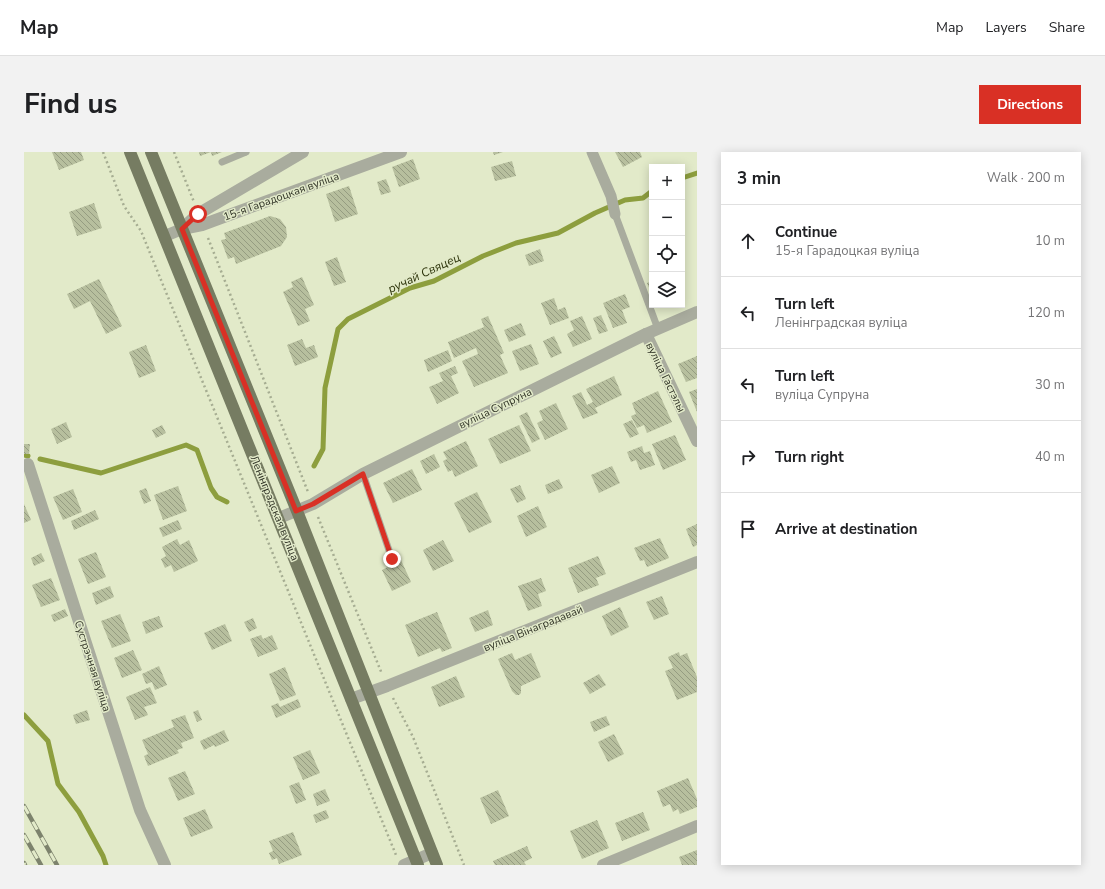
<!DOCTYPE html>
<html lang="en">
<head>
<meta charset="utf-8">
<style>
	body { margin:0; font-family:"Nunito Sans",sans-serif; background:#f2f2f2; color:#202124 }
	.controls { position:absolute; right:12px; top:12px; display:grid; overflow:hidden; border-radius:0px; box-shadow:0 2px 10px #0003 }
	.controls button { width:36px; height:36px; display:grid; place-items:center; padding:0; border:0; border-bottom:1px solid #e0e0e0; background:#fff; color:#202124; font:20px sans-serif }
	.stop { position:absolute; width:12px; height:12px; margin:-9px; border:3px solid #d93025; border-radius:50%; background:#fff }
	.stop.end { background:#d93025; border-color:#fff; box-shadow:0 1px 4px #0008 }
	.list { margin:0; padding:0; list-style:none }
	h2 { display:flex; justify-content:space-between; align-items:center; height:52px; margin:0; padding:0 16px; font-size:17px }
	h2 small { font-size:13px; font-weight:400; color:#757577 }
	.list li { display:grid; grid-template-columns:26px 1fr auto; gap:12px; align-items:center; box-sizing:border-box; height:72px; padding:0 16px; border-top:1px solid #e0e0e0 }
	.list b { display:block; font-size:15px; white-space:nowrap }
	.list p { margin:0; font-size:13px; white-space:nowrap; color:#757577 }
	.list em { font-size:13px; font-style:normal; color:#757577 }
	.icon { flex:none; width:22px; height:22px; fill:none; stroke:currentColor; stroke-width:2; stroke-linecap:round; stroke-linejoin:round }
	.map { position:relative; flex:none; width:673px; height:713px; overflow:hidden; border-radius:0px }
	header { display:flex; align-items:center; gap:24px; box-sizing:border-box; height:56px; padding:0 20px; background:#fff; border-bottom:1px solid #e0e0e0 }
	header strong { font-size:19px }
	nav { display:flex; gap:22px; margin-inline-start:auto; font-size:14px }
	.intro { display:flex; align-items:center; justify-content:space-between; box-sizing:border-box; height:96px; padding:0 24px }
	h1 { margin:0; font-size:28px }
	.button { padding:10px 18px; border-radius:0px; background:#d93025; color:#fff; font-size:14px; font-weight:700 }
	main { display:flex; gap:24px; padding:0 24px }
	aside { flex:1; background:#fff; border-radius:0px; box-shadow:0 2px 10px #0003 }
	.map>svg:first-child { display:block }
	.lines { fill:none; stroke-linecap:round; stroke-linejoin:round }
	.stream { stroke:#8d9e3e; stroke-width:5 }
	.building { fill:url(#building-back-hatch) }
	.path { stroke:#a6ad92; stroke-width:2.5; stroke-dasharray:2 3; stroke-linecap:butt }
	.service { stroke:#a9ac9e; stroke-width:7 }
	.pedestrian { stroke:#a9ac9e; stroke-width:11 }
	.minor { stroke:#a9ac9e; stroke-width:12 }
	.primary { stroke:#767c62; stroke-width:12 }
	.rail-casing { stroke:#7d836d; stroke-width:4.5 }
	.rail { stroke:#e2eac9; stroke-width:3; stroke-dasharray:9; stroke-linecap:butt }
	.route { stroke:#d93025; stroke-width:5 }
	.labels { text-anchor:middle; stroke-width:3; stroke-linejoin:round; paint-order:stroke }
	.street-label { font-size:11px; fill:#303326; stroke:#e2eac9 }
	.water-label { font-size:12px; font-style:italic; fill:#2c330a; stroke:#e2eac9 }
</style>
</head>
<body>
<header>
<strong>Map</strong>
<nav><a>Map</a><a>Layers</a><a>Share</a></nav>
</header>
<div class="intro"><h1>Find us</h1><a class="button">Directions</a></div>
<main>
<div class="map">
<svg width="673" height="713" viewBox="0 0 673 713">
	<defs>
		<pattern id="building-back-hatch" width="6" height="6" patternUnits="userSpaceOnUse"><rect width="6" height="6" fill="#b7bf9e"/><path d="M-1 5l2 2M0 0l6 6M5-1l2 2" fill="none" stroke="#959c81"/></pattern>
	</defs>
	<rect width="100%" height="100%" fill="#e2eac9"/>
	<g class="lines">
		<!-- stream -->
		<g class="stream">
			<polyline points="658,26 673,21"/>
			<polyline points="0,303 4,304"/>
			<polyline points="16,307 77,321 162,293 173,298 187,336 193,345 203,350"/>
			<polyline points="290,314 299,297 301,236 314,177 324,167 386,136 410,129 459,104 492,91 534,81 571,61 601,48 619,46 628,39"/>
			<polyline points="0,563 24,589 34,632 55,660 79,704 82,713"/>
		</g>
	</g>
	<!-- building -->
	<g class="building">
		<polygon points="28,0 57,0 60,8 35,18"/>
		<polygon points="175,0 187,0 176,4"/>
		<polygon points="187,0 198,0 188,4"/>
		<polygon points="469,0 479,0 470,3"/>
		<polygon points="591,0 616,0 618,5 599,15"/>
		<polygon points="389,7 396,27 375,35 368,15"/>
		<polygon points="488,9 492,24 471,29 467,15"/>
		<polygon points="362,27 367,40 357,43 353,30"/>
		<polygon points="325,34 334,62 311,70 302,42"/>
		<polygon points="70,51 78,76 53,84 45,60"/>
		<polygon points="246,64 256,67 262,75 263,85 257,94 212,112 210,105 204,107 197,88 202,87 200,81"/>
		<polygon points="516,97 520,109 505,114 501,103"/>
		<polygon points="313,105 322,130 310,134 301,110"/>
		<polygon points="278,125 290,153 281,157 286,169 274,174 259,140 269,135 267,130"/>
		<polygon points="75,127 98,174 82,182 66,149 50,157 43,142"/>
		<polygon points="628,129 628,143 623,131"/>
		<polygon points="601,142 606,155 598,158 603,171 589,176 579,151"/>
		<polygon points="530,146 534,158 541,155 545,166 526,173 517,151"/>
		<polygon points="577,163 584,179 575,182 569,166"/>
		<polygon points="464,164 480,201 476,203 484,221 450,235 438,209 454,202 452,196 430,206 424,190 460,175 457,167"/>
		<polygon points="558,164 568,187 549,195 543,182 550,178 546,169"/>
		<polygon points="497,171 502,183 485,190 480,178"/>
		<polygon points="530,184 538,201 527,206 519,189"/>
		<polygon points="278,187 282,196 290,193 294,205 271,214 263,193"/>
		<polygon points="507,192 515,212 496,219 488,199"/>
		<polygon points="122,193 132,219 115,226 105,200"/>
		<polygon points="424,198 428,209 404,220 400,208"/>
		<polygon points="673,204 673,226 662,230 654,212"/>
		<polygon points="431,214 434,221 427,224 435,241 413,252 405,235 419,229 415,221"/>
		<polygon points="590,224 598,243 571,256 574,261 559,267 548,244 557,240 563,253 569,250 562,237"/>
		<polygon points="673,237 673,260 665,240"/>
		<polygon points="634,239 648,270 623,281 620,273 613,276 607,264 612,262 608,251"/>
		<polygon points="532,251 544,277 521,288 513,271 519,268 515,259"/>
		<polygon points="503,260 516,287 508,291 495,264"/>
		<polygon points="608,268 615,282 606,286 599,272"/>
		<polygon points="42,270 48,285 33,292 27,277"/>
		<polygon points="138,273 142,281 132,286 128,278"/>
		<polygon points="495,273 507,299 476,312 464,287"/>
		<polygon points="651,283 662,308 639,318 628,292"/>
		<polygon points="442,289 454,314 431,325 428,318 424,320 419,309 423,307 419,300"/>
		<polygon points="0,292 6,292 5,302 0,302"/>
		<polygon points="618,294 620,301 626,299 631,313 616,318 612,308 607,310 603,300"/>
		<polygon points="410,302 416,315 402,322 396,309"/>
		<polygon points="588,314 596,331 575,341 567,323"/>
		<polygon points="388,317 398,338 369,351 359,331"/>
		<polygon points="535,327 539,336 524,342 521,333"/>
		<polygon points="496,333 502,347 493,351 486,337"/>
		<polygon points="154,334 163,359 139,368 130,343"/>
		<polygon points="122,336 127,349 120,352 115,339"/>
		<polygon points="49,337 58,360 39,368 29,345"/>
		<polygon points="453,340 468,370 445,381 430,351"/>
		<polygon points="0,352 7,368 0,371"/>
		<polygon points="514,354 523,375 502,385 493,364"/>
		<polygon points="71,358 75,367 50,378 47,369"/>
		<polygon points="154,368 158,377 139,385 135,376"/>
		<polygon points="673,372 673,393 669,395 662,377"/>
		<polygon points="636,386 645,406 623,415 620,408 616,409 610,396"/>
		<polygon points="153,387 156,393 165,388 174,409 150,420 147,413 141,416 137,407 142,404 138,395"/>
		<polygon points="419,388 430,409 409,419 399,398"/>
		<polygon points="72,400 82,425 64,432 54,407"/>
		<polygon points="17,401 21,409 10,414 7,406"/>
		<polygon points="574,404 582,422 572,426 575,433 554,441 544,416"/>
		<polygon points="377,408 387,430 368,439 358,418"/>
		<polygon points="27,426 36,448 17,455 8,433"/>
		<polygon points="517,426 522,439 514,442 518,454 504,459 494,434"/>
		<polygon points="86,434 90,445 72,453 68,441"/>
		<polygon points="638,444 645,462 630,468 622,450"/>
		<polygon points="596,455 605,475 587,484 578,464"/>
		<polygon points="41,457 44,464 30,470 27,463"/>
		<polygon points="464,458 469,473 451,480 445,466"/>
		<polygon points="413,460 428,496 418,500 416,496 394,505 381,473"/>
		<polygon points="96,462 107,489 88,496 77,469"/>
		<polygon points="135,464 139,475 122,482 118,470"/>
		<polygon points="229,466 233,476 225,480 220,470"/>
		<polygon points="201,472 208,489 188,498 180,481"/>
		<polygon points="237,483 239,487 248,483 254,497 234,505 226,487"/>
		<polygon points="109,498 118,518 98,526 90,506"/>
		<polygon points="655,500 656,504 663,501 673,525 673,540 653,548 641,519 649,516 644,505"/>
		<polygon points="488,501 491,508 507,501 517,525 497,534 497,541 495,543 492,543 488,539 474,507"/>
		<polygon points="135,514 143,533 131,538 128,530 122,532 118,522"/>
		<polygon points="261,515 272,543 256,549 245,522"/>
		<polygon points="575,522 582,533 566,542 559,531"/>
		<polygon points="432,524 441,545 415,555 407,535"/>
		<polygon points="126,535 133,551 120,555 124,563 111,568 102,545"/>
		<polygon points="274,547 277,555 252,566 247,554 254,551 256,555"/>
		<polygon points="63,558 66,568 52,572 49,563"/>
		<polygon points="174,558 178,568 173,570 169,560"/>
		<polygon points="161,563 170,586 157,591 159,596 153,598 155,601 124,614 120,604 124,602 118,588 150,575 147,568"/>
		<polygon points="582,564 586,573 570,580 566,570"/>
		<polygon points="200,578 205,589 191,595 190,593 180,598 176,589"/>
		<polygon points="590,582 600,602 584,610 574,590"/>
		<polygon points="286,598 296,621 279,628 269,605"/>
		<polygon points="161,619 171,642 154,649 144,626"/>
		<polygon points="664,626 673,647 673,655 656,662 654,657 649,660 646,652 639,655 633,639"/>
		<polygon points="275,630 282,648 272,652 265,634"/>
		<polygon points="301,637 306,649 293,654 289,642"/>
		<polygon points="474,638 485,664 467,672 456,646"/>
		<polygon points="181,657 189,676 167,685 159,666"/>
		<polygon points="302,658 305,666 292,671 289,663"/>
		<polygon points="619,660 626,678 598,689 591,671"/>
		<polygon points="573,668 585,696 558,707 546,679"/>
		<polygon points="269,680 278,703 255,712 253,706 248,708 245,701 249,699 245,689"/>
		<polygon points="503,694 508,706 500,710 502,713 471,713 469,709"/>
		<polygon points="673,698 673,713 658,713 655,705"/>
	</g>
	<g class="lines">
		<!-- path -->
		<g class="path">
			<polyline points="79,0 100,54 117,79 372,703"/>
			<polyline points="150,0 170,50"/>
			<polyline points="184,86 284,340"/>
			<polyline points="294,365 358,522"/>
			<polyline points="369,546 389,585 440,713"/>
		</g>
		<!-- service -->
		<g class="service">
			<polyline points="198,10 222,0"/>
			<polyline points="591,62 634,177"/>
			<polyline points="339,322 368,407"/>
		</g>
		<!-- pedestrian -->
		<polyline class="pedestrian" points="568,0 587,44 591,62"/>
		<!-- minor -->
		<g class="minor">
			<polyline points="159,76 174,62 279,0"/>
			<polyline points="141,84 158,77 178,73 377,0"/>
			<polyline points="622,182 673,289"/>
			<polyline points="4,312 116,658 141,713"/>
			<polyline points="255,366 289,352 339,322 622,182 673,160"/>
			<polyline points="327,547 363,534 673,410"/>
			<polyline points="380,713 408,701"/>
			<polyline points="579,713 673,674"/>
		</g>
		<!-- primary -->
		<g class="primary">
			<polyline points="106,0 394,713"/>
			<polyline points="127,0 273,359 413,713"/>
		</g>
		<!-- rail casing -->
		<g class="rail-casing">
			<g id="rail">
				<polyline points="0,654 33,713"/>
				<polyline points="0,683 17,713"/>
				<polyline points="0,711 1,713"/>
			</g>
		</g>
		<!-- rail -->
		<use href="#rail" class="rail"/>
	</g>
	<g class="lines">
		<!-- route -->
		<polyline class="route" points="174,62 158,77 272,359 289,352 339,322 368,407"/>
	</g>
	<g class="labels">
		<!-- street labels -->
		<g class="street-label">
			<text transform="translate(257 44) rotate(-20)" y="4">15-я Гарадоцкая вуліца</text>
			<text transform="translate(642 225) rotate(64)" y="4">вуліца Гастэлы</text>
			<text transform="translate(471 256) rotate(-26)" y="4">вуліца Супруна</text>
			<text transform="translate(251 356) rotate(68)" y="4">Ленінградская вуліца</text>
			<text transform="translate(509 476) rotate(-22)" y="4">вуліца Вінаградавай</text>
			<text transform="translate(69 514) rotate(72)" y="4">Сустрэчная вуліца</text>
		</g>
		<!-- water labels -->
		<g class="water-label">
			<text transform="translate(400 121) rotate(-25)" y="4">ручай Свяцец</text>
		</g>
	</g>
</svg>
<div class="controls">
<button>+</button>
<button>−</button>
<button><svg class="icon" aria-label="locate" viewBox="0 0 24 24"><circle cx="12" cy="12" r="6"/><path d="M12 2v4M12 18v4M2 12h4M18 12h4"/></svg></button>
<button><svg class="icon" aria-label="layers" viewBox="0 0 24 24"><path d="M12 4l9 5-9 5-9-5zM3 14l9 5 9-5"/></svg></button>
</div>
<div class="stop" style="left:174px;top:62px"></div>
<div class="stop end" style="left:368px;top:407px"></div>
</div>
<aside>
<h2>3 min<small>Walk · 200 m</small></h2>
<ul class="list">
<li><svg class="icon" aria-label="ahead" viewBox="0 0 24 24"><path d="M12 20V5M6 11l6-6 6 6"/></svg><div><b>Continue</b><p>15-я Гарадоцкая вуліца</p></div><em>10 m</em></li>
<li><svg class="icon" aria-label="left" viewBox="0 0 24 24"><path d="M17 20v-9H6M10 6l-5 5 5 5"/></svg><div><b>Turn left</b><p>Ленінградская вуліца</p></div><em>120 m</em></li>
<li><svg class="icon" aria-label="left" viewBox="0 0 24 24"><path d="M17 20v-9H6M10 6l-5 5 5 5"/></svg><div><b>Turn left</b><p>вуліца Супруна</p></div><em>30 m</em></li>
<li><svg class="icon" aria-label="right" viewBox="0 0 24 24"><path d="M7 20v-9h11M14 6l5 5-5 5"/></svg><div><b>Turn right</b></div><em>40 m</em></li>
<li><svg class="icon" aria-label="arrive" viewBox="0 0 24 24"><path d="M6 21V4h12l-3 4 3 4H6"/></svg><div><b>Arrive at destination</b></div></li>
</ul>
</aside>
</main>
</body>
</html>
